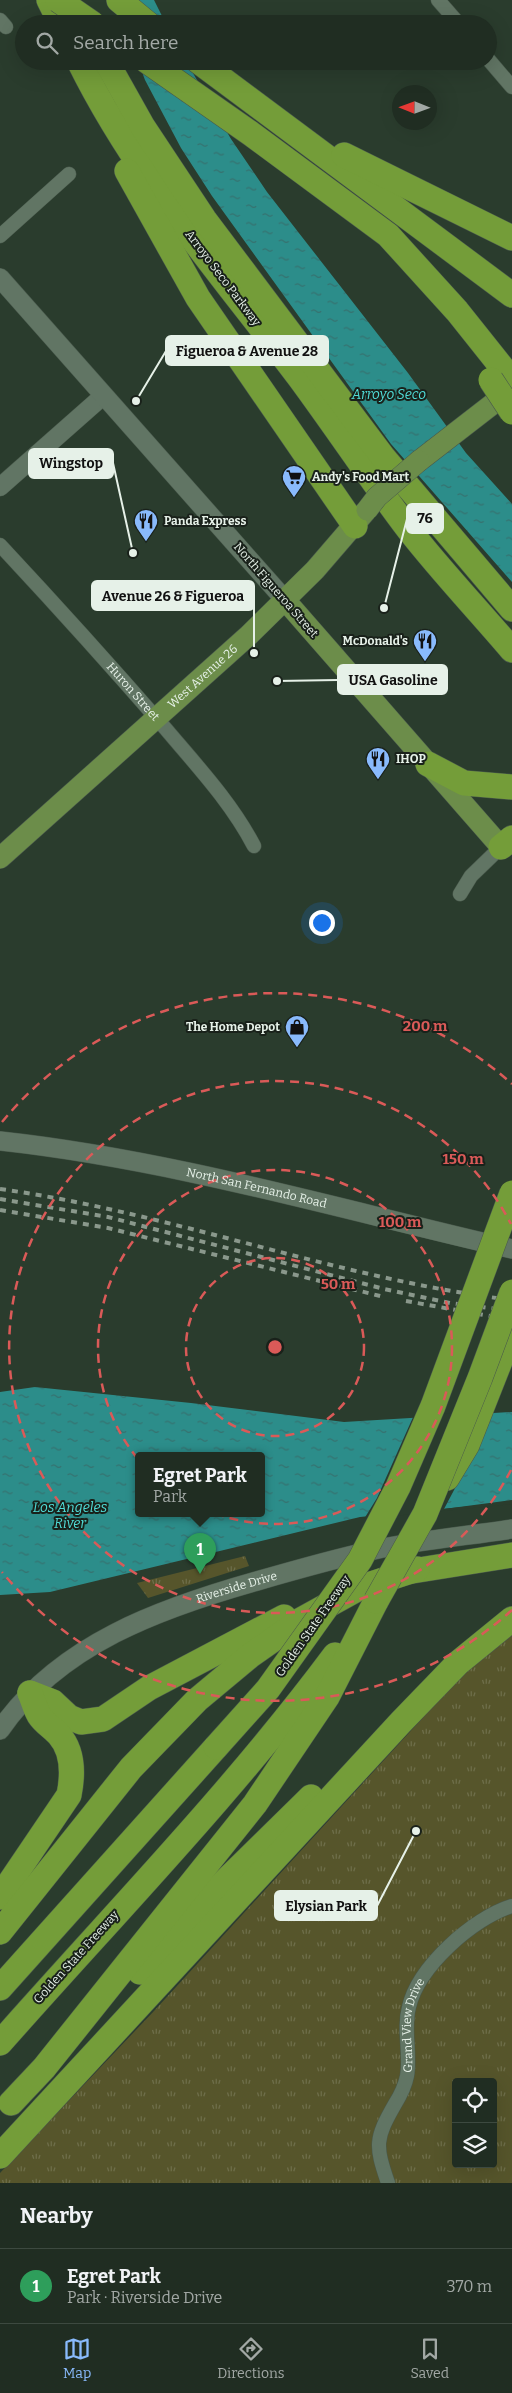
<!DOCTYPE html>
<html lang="en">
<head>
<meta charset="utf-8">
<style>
	body { margin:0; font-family:Bitter,serif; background:#28352a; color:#f1f3f6 }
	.controls { position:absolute; right:15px; bottom:15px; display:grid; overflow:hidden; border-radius:5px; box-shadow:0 5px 20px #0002 }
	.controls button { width:45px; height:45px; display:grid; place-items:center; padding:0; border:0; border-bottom:1px solid #3d4940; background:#202d22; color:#f1f3f6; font:25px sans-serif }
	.compass { position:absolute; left:392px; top:85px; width:45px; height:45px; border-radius:50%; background:#202d22; box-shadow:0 5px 20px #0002; rotate:271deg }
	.you { position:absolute; left:321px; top:922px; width:18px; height:18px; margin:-12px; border:4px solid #fff; border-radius:50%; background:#1a73e8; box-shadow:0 0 0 8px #1a73e833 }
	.badge { display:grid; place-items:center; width:32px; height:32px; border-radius:50%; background:#89bafc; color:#fff; font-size:16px; font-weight:700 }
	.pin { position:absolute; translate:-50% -41px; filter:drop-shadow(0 1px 2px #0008) }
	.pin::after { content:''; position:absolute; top:26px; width:18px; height:15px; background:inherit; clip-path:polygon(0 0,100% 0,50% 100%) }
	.popup { position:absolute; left:135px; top:1452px; width:130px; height:65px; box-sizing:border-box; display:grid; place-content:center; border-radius:5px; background:#202d22; filter:drop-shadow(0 1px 4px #0005); font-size:16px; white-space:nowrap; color:#a2a8a5 }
	.popup b { font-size:19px; color:#f1f3f6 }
	.popup::after { content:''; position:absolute; left:50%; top:100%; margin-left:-10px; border:10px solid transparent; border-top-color:#202d22 }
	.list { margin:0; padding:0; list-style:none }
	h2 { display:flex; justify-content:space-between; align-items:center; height:65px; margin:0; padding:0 20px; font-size:21px }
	h2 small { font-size:16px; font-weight:400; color:#a2a8a5 }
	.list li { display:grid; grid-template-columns:32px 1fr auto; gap:15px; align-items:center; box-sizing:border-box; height:75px; padding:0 20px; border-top:1px solid #3d4940 }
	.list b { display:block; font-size:19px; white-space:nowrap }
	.list p { margin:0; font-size:16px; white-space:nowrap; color:#a2a8a5 }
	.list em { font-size:16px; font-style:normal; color:#a2a8a5 }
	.icon { flex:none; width:28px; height:28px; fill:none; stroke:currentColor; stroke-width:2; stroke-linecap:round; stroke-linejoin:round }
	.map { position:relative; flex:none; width:512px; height:2183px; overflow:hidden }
	.search { position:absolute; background:#202d22; box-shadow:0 5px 20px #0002; left:15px; right:15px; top:15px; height:55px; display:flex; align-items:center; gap:12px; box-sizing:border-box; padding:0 18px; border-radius:28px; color:#a2a8a5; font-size:19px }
	.sheet { height:140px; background:#202d22 }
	nav { display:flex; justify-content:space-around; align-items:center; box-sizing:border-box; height:70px; border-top:1px solid #3d4940; background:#202d22; font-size:14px; color:#a2a8a5 }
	nav a { display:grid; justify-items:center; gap:2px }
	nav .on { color:#89bafc }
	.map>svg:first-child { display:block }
	.grass { fill:url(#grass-tufts); fill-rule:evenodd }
	.water { fill:url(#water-ripples); fill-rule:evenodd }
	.pier { fill:#2a3c2d }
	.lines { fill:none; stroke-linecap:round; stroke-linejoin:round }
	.minor-casing { stroke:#49594c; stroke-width:15 }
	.tertiary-casing { stroke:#49594c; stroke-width:19 }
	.secondary-casing { stroke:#49594c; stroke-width:20 }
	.primary-casing { stroke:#49594c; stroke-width:22 }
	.motorway-casing { stroke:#49594c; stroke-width:26 }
	.minor { stroke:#617564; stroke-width:14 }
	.tertiary { stroke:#617564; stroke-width:18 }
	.secondary { stroke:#617564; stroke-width:19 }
	.primary { stroke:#6c8d4a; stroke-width:21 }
	.motorway { stroke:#749d39; stroke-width:25 }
	.rail { stroke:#8a988c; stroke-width:4; stroke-dasharray:6 6; stroke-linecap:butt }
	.primary-bridge-casing { stroke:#49594c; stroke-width:22; stroke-linecap:butt }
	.motorway-bridge-casing { stroke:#49594c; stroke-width:26; stroke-linecap:butt }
	.primary-bridge { stroke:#6c8d4a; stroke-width:21 }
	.motorway-bridge { stroke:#749d39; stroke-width:25 }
	.ring { fill:none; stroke:#da5a58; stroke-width:2.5; stroke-dasharray:9 6 }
	.labels { text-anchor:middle; stroke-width:4; stroke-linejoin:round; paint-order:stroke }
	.street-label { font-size:12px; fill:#e6f1e8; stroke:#19211a }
	.poi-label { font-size:12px; font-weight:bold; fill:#e6f1e8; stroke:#19211a; text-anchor:start }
	.water-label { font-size:14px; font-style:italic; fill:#4fdad5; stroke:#19211a }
	.centre { fill:#da5a58; stroke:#19211a; stroke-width:2.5 }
	.ring-label { font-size:15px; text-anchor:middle; font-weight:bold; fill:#da5a58; stroke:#19211a; stroke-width:4; stroke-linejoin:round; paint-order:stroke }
	.leader { fill:none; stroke:#e6f1e8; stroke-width:2 }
	.callout-dot { fill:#e6f1e8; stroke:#19211a; stroke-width:2 }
	.callout { fill:#e6f1e8; stroke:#e6f1e8; stroke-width:2 }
	.callout-label { font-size:14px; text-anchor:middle; font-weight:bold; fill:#111 }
</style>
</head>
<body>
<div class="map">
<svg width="512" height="2183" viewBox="0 0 512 2183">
	<defs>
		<pattern id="grass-tufts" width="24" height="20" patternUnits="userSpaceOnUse" patternTransform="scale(1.25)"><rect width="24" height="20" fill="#56552b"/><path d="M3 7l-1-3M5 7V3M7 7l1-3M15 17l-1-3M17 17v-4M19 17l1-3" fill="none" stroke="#6e6e4a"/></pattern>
		<pattern id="water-ripples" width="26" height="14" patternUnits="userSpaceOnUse" patternTransform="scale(1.25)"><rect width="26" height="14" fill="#2c8d8a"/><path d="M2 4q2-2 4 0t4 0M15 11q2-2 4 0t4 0" fill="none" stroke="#36716f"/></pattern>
	</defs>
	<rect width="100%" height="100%" fill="#2a3c2d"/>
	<!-- grass -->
	<g class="grass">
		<polygon points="245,1556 249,1566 148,1598 137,1583"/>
		<path d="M512,1633V2183H0V2173L154,2011L483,1652ZM456,2082H493V2164H456Z"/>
	</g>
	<!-- water -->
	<g class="water">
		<polygon points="114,0 154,0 166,24 123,24"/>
		<polygon points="138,61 186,61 231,139 267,192 408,373 466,453 512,504 512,582 391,444 212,196 181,148 145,80"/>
		<path d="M35,1387L191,1403L344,1422L512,1412V1502L360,1517L50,1592L0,1595V1392ZM139,1455H261V1513H139Z"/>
	</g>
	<!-- pier -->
	<polygon class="pier" points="486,1411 462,1475 444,1509 512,1500 512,1504 364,1519 377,1498 414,1415"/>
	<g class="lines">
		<!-- minor casing -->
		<g class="minor-casing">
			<g id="minor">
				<polyline points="438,0 459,24"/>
				<polyline points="0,20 6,27"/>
				<polyline points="488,59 512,87"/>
				<polyline points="0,236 69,174"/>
				<path id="s1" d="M0,545C56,605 111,666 165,728C197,766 231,802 254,846"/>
				<polyline points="460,894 471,876 501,847"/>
				<path id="s2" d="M388,2183C375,2145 375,2139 395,2104C400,2096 405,2086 407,2076C411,2054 403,2029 409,2007C418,1967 473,1918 512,1906"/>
			</g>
		</g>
		<!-- tertiary casing -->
		<g class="tertiary-casing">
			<polyline id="tertiary" points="0,487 103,396"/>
		</g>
		<!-- secondary casing -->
		<g class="secondary-casing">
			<g id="secondary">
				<polyline points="0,278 285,600"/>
				<path id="s3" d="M0,1141C174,1160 342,1210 512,1249"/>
				<path id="s4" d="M0,1730C59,1644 161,1608 257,1581C295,1570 334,1559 374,1550C419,1540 466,1536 512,1529"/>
			</g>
		</g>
		<!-- primary casing -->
		<g class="primary-casing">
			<g id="primary">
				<polyline points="419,461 512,389"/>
				<polyline points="285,600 501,847"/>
				<path id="s5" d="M0,858L249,635L315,570L365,512"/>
			</g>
		</g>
		<!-- motorway casing -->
		<g class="motorway-casing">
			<g id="motorway">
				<polyline points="49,0 61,24"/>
				<polyline points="119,0 148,24"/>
				<path d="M79,61C136,177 222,275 299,377C336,427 371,480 409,530C441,571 478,610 512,650"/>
				<polyline points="106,61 143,127 204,219 383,457 512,609"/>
				<polyline points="147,61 250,133 388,235 457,311 512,380"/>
				<polyline points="198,61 512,295"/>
				<polyline points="344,155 512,238"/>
				<polyline points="127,171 198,298 355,526"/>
				<polyline points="428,764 464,783 512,787"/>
				<polyline points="501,847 512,838"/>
				<polyline points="447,1478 467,1445 512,1331"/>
				<polyline points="400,1573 512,1555"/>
				<polyline points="30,1693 53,1702 69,1717 81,1722 103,1719 149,1688 284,1617"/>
				<path d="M0,1897L69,1795C73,1775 74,1752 59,1735C53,1728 44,1723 39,1715C35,1708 33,1700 30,1693"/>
				<polyline points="0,1932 131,1768 197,1700 251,1655 301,1620 359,1588 417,1569"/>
				<polyline points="140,1972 202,1904 311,1797"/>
				<polyline points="0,1988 216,1747"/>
				<path d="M0,2043C113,1915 233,1792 335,1655"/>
				<polyline points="11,2103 44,2068 255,1804 327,1697 376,1601"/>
				<polyline points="0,2156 401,1722 458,1663 512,1619"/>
			</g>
		</g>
		<!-- minor -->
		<use href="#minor" class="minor"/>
		<!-- tertiary -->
		<use href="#tertiary" class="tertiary"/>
		<!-- secondary -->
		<use href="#secondary" class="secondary"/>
		<!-- primary -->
		<use href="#primary" class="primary"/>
		<!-- motorway -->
		<use href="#motorway" class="motorway"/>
		<!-- rail -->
		<g class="rail">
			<path d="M0,1189C173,1213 338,1279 512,1300"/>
			<polyline points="0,1199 108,1217 384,1289 450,1303 512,1311"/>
			<polyline points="0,1210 108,1228 384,1297"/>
			<polyline points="406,1301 512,1320"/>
		</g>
		<!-- primary-bridge casing -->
		<g class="primary-bridge-casing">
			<polyline id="primary-bridge" points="367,510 377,497 419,461"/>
		</g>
		<!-- motorway-bridge casing -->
		<g class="motorway-bridge-casing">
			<g id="motorway-bridge">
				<polyline points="58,0 93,24"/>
				<polyline points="491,380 512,412"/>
				<polyline points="376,1601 425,1514 480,1378 512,1292"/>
				<polyline points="216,1747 268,1689 360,1560 398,1487 433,1406 512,1193"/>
			</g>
		</g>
		<!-- primary-bridge -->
		<use href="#primary-bridge" class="primary-bridge"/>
		<!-- motorway-bridge -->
		<use href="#motorway-bridge" class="motorway-bridge"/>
	</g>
	<!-- distance rings -->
	<g class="ring">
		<circle cx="275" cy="1347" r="89"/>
		<circle cx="275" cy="1347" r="177"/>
		<path d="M511 1470A266 266 0 1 1 511 1224"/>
		<path d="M512 1610A354 354 0 0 1 2 1572M2 1122A354 354 0 0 1 512 1084"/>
	</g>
	<!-- icons -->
	<defs>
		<g id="supermarket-pin" transform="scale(1.25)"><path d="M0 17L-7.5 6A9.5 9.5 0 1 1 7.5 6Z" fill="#89bafc" stroke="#19211a"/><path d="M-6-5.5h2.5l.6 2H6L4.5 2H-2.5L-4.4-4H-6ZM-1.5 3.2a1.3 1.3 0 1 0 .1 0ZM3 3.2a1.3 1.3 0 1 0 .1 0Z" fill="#111"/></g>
		<g id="restaurant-pin" transform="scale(1.25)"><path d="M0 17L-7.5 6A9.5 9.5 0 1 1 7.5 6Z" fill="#89bafc" stroke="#19211a"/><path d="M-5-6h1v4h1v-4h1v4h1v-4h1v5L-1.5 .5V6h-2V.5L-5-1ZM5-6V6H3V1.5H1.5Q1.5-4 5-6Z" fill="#111"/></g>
		<g id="shop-pin" transform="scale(1.25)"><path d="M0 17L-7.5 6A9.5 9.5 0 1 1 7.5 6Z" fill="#89bafc" stroke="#19211a"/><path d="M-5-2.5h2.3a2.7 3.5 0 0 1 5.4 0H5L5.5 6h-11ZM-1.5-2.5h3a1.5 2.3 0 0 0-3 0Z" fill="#111"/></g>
	</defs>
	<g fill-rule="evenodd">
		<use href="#supermarket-pin" x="294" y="477"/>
		<use href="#restaurant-pin" x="146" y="521"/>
		<use href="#restaurant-pin" x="425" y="641"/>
		<use href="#restaurant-pin" x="378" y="759"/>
		<use href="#shop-pin" x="297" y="1027"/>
	</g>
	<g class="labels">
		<!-- street labels -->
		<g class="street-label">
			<text transform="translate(223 278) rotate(53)" y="4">Arroyo Seco Parkway</text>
			<text transform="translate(276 590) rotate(49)" y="4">North Figueroa Street</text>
			<text dy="4" stroke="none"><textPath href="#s5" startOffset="272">West Avenue 26</textPath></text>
			<text dy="4" stroke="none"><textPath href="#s1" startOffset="198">Huron Street</textPath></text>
			<text dy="4" stroke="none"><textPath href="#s3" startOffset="261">North San Fernando Road</textPath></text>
			<text dy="4" stroke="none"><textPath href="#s4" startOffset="282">Riverside Drive</textPath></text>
			<text transform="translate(313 1626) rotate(-55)" y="4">Golden State Freeway</text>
			<text transform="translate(76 1957) rotate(-48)" y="4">Golden State Freeway</text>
			<text dy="4" stroke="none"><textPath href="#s2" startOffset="166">Grand View Drive</textPath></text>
		</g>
		<!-- poi labels -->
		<g class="poi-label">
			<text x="312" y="481">Andy's Food Mart</text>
			<text x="164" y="525">Panda Express</text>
			<text x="408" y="645" text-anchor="end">McDonald's</text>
			<text x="396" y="763">IHOP</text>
			<text x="280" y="1031" text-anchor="end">The Home Depot</text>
		</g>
		<!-- water labels -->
		<g class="water-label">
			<text x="389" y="399">Arroyo Seco</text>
			<text x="70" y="1512">Los Angeles<tspan x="70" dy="16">River</tspan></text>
		</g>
	</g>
	<circle cx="275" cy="1347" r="8" class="centre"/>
	<g class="ring-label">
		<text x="425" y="1031">200 m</text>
		<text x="463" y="1164">150 m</text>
		<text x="400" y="1227">100 m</text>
		<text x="338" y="1289">50 m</text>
	</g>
	<!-- callouts -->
	<path class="leader" d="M136 401L166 351M133 553L113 463M384 608L407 519M254 653L254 596M277 681L338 680M416 1831L377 1906"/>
	<g class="callout-dot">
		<circle cx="136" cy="401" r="5"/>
		<circle cx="133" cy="553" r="5"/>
		<circle cx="384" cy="608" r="5"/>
		<circle cx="254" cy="653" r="5"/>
		<circle cx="277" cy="681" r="5"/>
		<circle cx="416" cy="1831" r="5"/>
	</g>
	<g class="callout">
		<rect x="166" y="336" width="162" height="29" rx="5"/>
		<rect x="29" y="449" width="84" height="29" rx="5"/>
		<rect x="407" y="504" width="36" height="29" rx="5"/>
		<rect x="92" y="581" width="162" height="29" rx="5"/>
		<rect x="338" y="665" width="109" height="29" rx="5"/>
		<rect x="275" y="1891" width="102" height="29" rx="5"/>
	</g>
	<g class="callout-label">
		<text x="247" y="356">Figueroa &amp; Avenue 28</text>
		<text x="71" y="468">Wingstop</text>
		<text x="425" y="523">76</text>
		<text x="173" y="601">Avenue 26 &amp; Figueroa</text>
		<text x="393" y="685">USA Gasoline</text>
		<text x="326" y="1911">Elysian Park</text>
	</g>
</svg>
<div class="controls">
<button><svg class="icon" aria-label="locate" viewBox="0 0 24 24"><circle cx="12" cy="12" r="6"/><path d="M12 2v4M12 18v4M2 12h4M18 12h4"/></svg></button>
<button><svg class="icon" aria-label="layers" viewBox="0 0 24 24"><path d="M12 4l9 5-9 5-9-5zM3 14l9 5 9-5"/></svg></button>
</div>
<svg class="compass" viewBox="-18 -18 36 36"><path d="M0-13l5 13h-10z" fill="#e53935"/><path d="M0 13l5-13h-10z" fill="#a2a8a5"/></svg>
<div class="you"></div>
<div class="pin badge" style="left:200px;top:1574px;background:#2e9e5b">1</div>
<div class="popup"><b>Egret Park</b>Park</div>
<div class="search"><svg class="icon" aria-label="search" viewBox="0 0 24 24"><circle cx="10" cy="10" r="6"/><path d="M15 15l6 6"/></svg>Search here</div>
</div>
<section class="sheet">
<h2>Nearby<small></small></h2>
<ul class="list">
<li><span class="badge" style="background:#2e9e5b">1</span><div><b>Egret Park</b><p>Park · Riverside Drive</p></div><em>370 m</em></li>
</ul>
</section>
<nav>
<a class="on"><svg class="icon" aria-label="map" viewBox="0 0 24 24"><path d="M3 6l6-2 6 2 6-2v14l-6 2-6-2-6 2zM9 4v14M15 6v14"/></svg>Map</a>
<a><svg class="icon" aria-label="directions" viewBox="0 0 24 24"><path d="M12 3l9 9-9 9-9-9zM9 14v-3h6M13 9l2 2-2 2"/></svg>Directions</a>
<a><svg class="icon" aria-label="saved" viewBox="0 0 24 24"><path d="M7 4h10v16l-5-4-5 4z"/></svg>Saved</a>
</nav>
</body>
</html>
